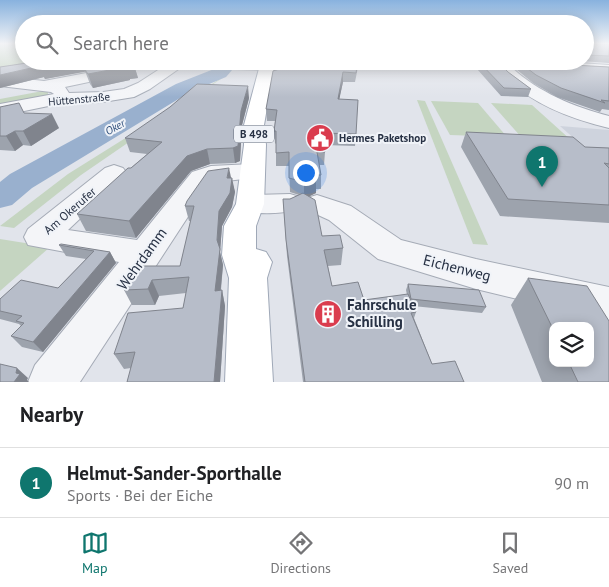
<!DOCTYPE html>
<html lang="en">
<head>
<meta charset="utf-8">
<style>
	body { margin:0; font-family:"PT Sans",sans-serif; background:#f2f2f2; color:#202124 }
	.controls { position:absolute; right:15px; bottom:15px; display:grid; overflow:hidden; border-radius:10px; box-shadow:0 2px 12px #0003 }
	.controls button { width:45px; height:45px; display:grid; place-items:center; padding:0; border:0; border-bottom:1px solid #e0e0e0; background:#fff; color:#202124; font:25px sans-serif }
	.you { position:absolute; left:305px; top:172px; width:18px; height:18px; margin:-12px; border:4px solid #fff; border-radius:50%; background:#1a73e8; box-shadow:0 0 0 8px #1a73e833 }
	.badge { display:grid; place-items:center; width:32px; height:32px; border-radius:50%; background:#0f766e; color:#fff; font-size:16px; font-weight:700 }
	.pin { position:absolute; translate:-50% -41px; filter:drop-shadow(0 1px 2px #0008) }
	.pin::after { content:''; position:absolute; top:26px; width:18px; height:15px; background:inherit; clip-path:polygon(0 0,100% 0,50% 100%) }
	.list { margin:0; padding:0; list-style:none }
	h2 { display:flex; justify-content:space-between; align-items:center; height:65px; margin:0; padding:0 20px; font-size:21px }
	h2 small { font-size:16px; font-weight:400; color:#757577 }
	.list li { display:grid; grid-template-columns:32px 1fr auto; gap:15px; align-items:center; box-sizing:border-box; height:70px; padding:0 20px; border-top:1px solid #e0e0e0 }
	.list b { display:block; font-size:19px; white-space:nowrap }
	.list p { margin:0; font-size:16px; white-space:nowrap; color:#757577 }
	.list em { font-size:16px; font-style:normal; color:#757577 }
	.icon { flex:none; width:28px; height:28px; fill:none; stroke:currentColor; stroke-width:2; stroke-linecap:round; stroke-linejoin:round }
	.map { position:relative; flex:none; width:609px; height:382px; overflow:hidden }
	.search { position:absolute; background:#fff; box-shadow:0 2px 12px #0003; left:15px; right:15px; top:15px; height:55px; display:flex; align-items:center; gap:12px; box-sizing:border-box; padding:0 18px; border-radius:28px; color:#757577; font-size:19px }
	.sheet { height:135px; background:#fff }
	nav { display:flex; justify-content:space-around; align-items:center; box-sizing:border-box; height:70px; border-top:1px solid #e0e0e0; background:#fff; font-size:14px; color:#757577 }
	nav a { display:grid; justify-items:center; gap:2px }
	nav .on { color:#0f766e }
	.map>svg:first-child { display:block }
	.built { fill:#ced3dd }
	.green { fill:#c5d5c1 }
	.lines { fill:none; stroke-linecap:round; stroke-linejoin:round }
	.river { fill:#99b0ce; fill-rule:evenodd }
	.minor-casing { stroke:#a5abb6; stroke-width:2 }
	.major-casing { stroke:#9fa8b7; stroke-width:2 }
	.minor { fill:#f4f5f8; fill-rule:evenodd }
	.major { fill:#fff; fill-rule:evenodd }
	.wall { fill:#9da3ad; fill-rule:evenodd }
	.shaded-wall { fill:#80848d }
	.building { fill:#b7bdc9; stroke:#80848d }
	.labels { text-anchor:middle; stroke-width:4; stroke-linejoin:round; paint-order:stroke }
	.far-street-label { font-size:11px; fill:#273144; stroke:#f0f3f8 }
	.far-water-label { font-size:11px; font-style:italic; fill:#2e4e7b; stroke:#f0f3f8 }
	.shield { fill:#f0f3f8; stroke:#636b7a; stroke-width:1 }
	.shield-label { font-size:11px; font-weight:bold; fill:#273144 }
	.far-poi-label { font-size:11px; font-weight:bold; fill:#273144; stroke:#f0f3f8; text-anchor:start }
	.street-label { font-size:12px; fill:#273144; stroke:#f0f3f8 }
	.near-street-label { font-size:15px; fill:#273144; stroke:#f0f3f8 }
	.near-poi-label { font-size:15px; font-weight:bold; fill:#273144; stroke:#f0f3f8; text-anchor:start }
</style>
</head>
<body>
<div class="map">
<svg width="609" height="382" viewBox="0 0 609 382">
	<rect width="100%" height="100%" fill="#e1e4eb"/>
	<!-- built -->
	<polygon class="built" points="560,126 609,130 609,194 577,141"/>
	<!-- green -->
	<g class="green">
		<polygon points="0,44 24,44 24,61 72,61 0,67"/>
		<polygon points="231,72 81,175 14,228 0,226 68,174"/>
		<polygon points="48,90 48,99 0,110 0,99"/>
		<polygon points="417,100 425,101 488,245 473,244"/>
		<polygon points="431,101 478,103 507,137 450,135"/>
		<polygon points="491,103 532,105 572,141 522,138"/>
		<polygon points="0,239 50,247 0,291"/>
	</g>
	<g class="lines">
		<!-- river -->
		<polygon class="river" points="223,61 240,61 226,77 190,92 32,188 12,205 0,208 0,182 10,174 176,84 214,69"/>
		<!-- minor casing -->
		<g class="minor-casing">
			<g id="minor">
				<polygon points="111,61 123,61 129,71 127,74 122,75 65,87 69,93 103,92 124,89 138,83 172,61 354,61 348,65 285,70 180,68 150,89 134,97 103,102 63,103 0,116 0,104 54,94 51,92 0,86 0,76 44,81 113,68"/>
				<path d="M471,61H549L609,65V73L511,67C538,92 574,107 609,116V128C567,118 523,101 495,66L477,65Z"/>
				<polygon points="252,164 261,167 265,172 261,177 210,183 80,382 28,382 35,365 119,262 28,245 24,237 28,229 105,168 114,165 123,168 127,173 123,178 68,230 137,240 192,172 211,166"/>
				<path d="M290,194L300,197L304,202L307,198L317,195L351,206L401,240L476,259L609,287V321L476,289L378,259L329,220L307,210L303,205L300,209C282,214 258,215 240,210L236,204L240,198L250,195Z"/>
			</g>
		</g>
		<!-- major casing -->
		<g class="major-casing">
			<polygon id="major" points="261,61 275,61 264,125 266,145 264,204 256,226 256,249 266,252 272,262 267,278 273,382 225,382 229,278 222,255 224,226 236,204 244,145 244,125"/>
		</g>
		<!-- minor -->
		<use href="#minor" class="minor"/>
		<!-- major -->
		<use href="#major" class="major"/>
	</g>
	<!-- wall -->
	<g class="wall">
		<polygon points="585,44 609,44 609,63 581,61 585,61"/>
		<polygon points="40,61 109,61 110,65 134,65 138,78 130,79 130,80 93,88 90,84 85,71 45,79 44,77 0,88 0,67"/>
		<polygon points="305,61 427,61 426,69 358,67 355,82 343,82 339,99 356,134 355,146 324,145 325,152 324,165 319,165 321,175 321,189 316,189 316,193 309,196 322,236 343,248 341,265 328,266 332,286 364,300 407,295 406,290 408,284 486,307 482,313 413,306 416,312 414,318 432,364 464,382 303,382 287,256 283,199 290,199 299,195 290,192 289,166 276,166 276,144 275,143 274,131 275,121 267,121 266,109"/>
		<polygon points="448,61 497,61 508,72 531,89 528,97 501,96 477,69 448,66"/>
		<polygon points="519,62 609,67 609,110 602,109 600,112 557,97 533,83 516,69"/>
		<polygon points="249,98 242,125 240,161 235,163 210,164 191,171 136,238 86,231 77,214 147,154 130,152 125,138"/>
		<polygon points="0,107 24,113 59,128 31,146 23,145 15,151 0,150"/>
		<polygon points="466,132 585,147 609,148 609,223 500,216 461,147"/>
		<polygon points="231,178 235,192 232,207 222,226 220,252 223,265 221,290 222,290 225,306 220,382 127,382 131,368 124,369 114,354 183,308 186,293 159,296 155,305 132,305 124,290 180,266 191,221 189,221 185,206"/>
		<polygon points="59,245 110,252 116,263 43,352 22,347 11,336 21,326 19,324 0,319 0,299 58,288 86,259 66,256"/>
		<path d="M528,278L609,382H542L511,305ZM553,326L590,363H553Z"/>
	</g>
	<!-- shaded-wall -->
	<g class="shaded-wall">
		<polygon points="81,61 109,61 111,67 45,79 44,77 0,88 0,75 40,66"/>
		<polygon points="134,65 138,78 130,79 130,80 93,88 88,74"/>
		<polygon points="343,72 343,82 337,110 338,99"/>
		<polygon points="248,86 249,98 242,125 240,161 235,163 233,148 241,111"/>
		<polygon points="52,114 59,128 31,146 23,131"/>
		<polygon points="15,131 23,145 15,151 6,136"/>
		<polygon points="207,149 210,164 191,171 136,238 129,221 187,156"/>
		<polygon points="229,168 232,182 227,178"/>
		<polygon points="232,178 235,192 232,207 222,226 220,252 223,265 219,306 215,291 217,240 219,211"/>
		<polygon points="316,180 316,193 304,199 304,185"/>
		<polygon points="110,252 116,263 43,352 33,342"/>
		<polygon points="152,280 159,296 155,305 148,289"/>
		<polygon points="222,290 225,306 220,382 214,382"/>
		<polygon points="17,368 28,378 27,380 29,382 14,382"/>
	</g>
	<!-- building -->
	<g class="building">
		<polygon points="585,44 609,44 609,56 585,55"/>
		<polygon points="40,61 81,61 40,68 40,66 0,75 0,67"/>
		<polygon points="125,61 130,61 134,65 125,66 126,67 88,74 85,70 123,63"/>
		<polygon points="305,61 358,61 356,73 343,72 338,99 358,100 356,134 321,133 325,152 317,152 321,175 315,175 316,180 304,185 300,181 289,178 289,152 276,153 276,131 274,131 277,110 266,109 273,71 296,64 296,62"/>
		<polygon points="469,61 497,61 508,72 531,89 504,88 479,62"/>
		<polygon points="519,62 609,67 609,101 601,100 605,103 561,88 536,75"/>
		<polygon points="197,84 248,86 241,111 238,146 233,148 207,149 187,156 129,221 77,214 128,168 131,168 162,142 125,138 170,107"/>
		<polygon points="19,103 24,113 52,114 23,131 15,131 6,136 0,136 0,107"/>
		<polygon points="466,132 573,137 585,147 609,148 609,164 604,163 609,168 609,205 508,199"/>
		<polygon points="229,168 227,178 232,178 230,193 219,211 217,240 220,249 215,291 222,290 214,382 127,382 135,352 114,354 128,313 183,308 189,277 152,280 148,289 124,290 141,266 180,266 194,206 185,206 187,201 208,171"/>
		<polygon points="303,193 315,200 322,236 340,235 343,248 324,250 332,286 358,282 364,300 408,294 416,312 411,313 432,364 455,361 464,382 305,382 286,240 283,199 290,199"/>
		<polygon points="61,244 110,252 33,342 11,336 24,323 16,321 22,316 0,311 0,299 21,280 58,288 94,251 59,245"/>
		<polygon points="528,278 587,286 609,321 609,382 578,382 569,363 590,363 590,326 553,326 553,329"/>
		<polygon points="408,284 479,290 486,307 411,299"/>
		<polygon points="0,364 17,368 16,373 20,374 14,382 0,382"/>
	</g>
	<!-- sky -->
	<linearGradient id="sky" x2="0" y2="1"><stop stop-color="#88b2de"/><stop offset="0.45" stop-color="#f2f3f6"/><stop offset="1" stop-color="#f2f3f6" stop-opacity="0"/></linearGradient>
	<rect width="609" height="97" fill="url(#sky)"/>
	<!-- icons -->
	<defs>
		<g id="civic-disc" transform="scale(1.4375)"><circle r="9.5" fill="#da3c4e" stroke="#f0f3f8"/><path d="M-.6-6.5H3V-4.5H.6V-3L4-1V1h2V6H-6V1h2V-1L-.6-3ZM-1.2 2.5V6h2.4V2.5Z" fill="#fff"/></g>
		<g id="building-disc" transform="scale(1.4375)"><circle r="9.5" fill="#da3c4e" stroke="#f0f3f8"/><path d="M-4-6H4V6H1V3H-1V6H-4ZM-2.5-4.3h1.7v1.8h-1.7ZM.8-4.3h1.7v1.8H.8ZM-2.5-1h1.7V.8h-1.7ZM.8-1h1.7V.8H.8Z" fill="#fff"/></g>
	</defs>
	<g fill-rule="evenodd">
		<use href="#civic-disc" x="320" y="138"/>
		<use href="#building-disc" x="328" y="314"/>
	</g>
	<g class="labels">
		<!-- far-street labels -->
		<g class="far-street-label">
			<text transform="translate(79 99) rotate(-5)" y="4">Hüttenstraße</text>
		</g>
		<!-- far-water labels -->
		<g class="far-water-label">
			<text transform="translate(115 127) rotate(-30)" y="4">Oker</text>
		</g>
		<!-- shield labels -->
		<rect class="shield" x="234" y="125.5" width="40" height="17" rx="4"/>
		<g class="shield-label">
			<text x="254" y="138">B 498</text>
		</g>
		<!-- far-poi labels -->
		<g class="far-poi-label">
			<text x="339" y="142">Hermes Paketshop</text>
		</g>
		<!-- street labels -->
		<g class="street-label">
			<text transform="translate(70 211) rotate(-41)" y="4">Am Okerufer</text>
		</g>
		<!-- near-street labels -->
		<g class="near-street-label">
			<text transform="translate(142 259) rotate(-54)" y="5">Wehrdamm</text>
			<text transform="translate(457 268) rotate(14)" y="5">Eichenweg</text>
		</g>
		<!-- near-poi labels -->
		<g class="near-poi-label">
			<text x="347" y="310">Fahrschule<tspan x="347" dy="17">Schilling</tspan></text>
		</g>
	</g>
</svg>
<div class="controls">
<button><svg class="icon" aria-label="layers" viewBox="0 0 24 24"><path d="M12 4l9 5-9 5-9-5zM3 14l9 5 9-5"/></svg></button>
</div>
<div class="you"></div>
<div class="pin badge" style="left:542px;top:187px">1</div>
<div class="search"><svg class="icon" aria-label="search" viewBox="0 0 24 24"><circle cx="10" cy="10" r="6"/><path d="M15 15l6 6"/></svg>Search here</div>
</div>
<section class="sheet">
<h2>Nearby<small></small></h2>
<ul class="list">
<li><span class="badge">1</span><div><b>Helmut-Sander-Sporthalle</b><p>Sports · Bei der Eiche</p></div><em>90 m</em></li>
</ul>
</section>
<nav>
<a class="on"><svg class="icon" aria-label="map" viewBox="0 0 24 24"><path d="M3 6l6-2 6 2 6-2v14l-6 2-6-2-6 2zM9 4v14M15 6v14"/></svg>Map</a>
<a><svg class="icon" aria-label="directions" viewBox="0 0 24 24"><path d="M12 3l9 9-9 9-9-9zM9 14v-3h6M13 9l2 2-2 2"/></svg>Directions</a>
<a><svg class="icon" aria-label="saved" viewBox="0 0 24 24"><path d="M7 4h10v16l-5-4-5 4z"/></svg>Saved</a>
</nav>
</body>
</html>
